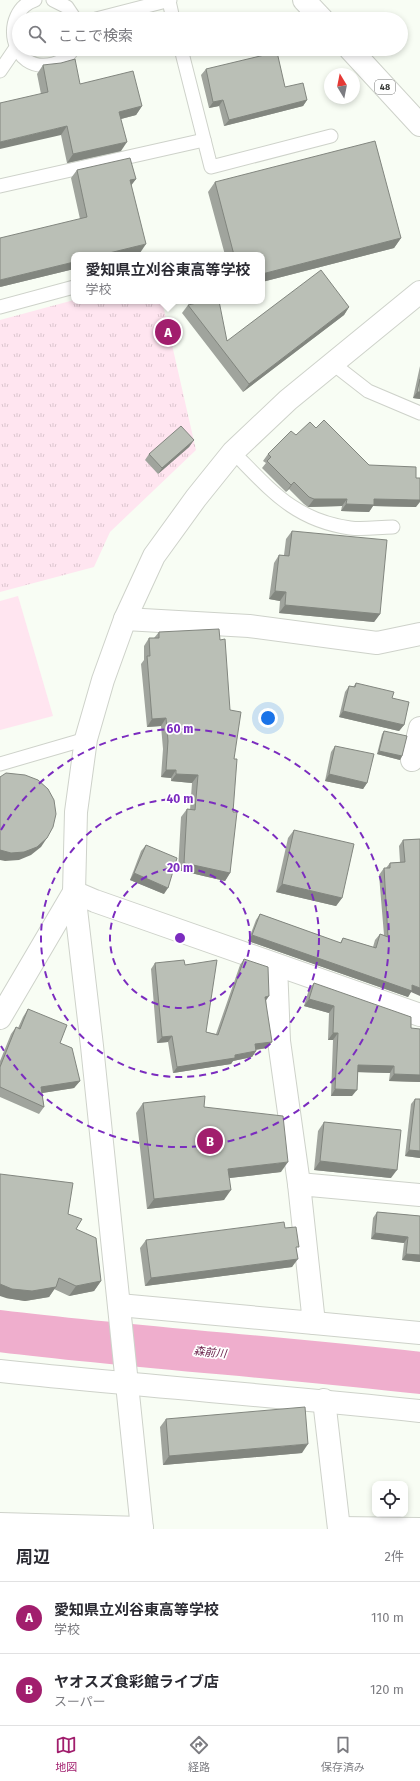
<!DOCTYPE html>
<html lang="ja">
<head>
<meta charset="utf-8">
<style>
	body { margin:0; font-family:"Fira Sans","Noto Sans JP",sans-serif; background:#f2f2f3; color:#2b2b33 }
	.controls { position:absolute; right:12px; bottom:12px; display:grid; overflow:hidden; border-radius:8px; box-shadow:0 2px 6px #0003 }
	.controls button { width:36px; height:36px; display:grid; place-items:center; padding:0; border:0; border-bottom:1px solid #e1e1e2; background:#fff; color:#2b2b33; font:20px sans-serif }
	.compass { position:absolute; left:324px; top:68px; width:36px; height:36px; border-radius:50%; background:#fff; box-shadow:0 2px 6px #0003; rotate:350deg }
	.you { position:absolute; left:268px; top:718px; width:14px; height:14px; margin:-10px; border:3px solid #fff; border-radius:50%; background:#1a73e8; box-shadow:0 0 0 6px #1a73e833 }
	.badge { display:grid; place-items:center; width:26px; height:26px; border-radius:50%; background:#a11e6d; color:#fff; font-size:13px; font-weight:700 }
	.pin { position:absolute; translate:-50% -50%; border:2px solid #fff; box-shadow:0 1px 4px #0006 }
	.popup { position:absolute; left:71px; top:252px; width:194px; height:52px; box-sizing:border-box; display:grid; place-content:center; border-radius:8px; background:#fff; filter:drop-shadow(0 1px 3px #0005); font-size:13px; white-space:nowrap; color:#7c7c81 }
	.popup b { font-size:15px; color:#2b2b33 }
	.popup::after { content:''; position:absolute; left:50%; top:100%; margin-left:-8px; border:8px solid transparent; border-top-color:#fff }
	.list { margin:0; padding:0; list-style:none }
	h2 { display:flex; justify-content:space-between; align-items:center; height:52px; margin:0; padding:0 16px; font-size:17px }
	h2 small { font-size:13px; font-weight:400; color:#7c7c81 }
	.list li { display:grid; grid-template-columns:26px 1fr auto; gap:12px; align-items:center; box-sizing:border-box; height:72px; padding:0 16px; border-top:1px solid #e1e1e2 }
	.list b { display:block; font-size:15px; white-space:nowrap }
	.list p { margin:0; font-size:13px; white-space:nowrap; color:#7c7c81 }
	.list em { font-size:13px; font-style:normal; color:#7c7c81 }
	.icon { flex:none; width:22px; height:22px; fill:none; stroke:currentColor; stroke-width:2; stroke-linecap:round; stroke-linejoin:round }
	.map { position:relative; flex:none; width:420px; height:1529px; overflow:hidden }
	.search { position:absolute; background:#fff; box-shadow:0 2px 6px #0003; left:12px; right:12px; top:12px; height:44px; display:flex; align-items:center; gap:10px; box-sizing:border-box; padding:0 14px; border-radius:22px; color:#7c7c81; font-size:15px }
	.sheet { height:196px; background:#fff }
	nav { display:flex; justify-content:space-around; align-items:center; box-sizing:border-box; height:56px; border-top:1px solid #e1e1e2; background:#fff; font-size:11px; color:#7c7c81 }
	nav a { display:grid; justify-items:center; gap:2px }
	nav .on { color:#a11e6d }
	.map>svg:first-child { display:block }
	.park { fill:url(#park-tufts) }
	.garden { fill:#ffe5f0 }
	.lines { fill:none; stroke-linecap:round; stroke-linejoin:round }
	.river { stroke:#efaecd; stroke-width:42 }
	.service-casing { stroke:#ced2ca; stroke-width:15 }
	.minor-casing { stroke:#ced2ca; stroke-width:24 }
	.tertiary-casing { stroke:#ced2ca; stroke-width:24 }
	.primary-casing { stroke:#ced2ca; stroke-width:24 }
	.service { stroke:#fff; stroke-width:13 }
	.minor { stroke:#fff; stroke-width:22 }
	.tertiary { stroke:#fff; stroke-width:22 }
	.primary { stroke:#fff; stroke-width:22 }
	.wall { fill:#a0a49d }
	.shaded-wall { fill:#82867f }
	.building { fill:#babfb6; stroke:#82867f }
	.ring { fill:none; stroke:#7b2cbf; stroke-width:2; stroke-dasharray:7 5 }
	.labels { text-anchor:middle; stroke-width:3.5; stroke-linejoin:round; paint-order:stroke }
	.shield { fill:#fff; stroke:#737472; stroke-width:1 }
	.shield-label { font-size:9px; font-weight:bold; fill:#373936 }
	.water-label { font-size:11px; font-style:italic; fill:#651b45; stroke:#fff }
	.centre { fill:#7b2cbf; stroke:#fff; stroke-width:2 }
	.ring-label { font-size:12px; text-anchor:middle; font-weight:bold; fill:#7b2cbf; stroke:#fff; stroke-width:3.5; stroke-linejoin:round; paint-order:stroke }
</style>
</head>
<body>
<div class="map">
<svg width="420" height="1529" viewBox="0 0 420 1529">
	<defs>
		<pattern id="park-tufts" width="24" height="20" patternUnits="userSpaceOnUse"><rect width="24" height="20" fill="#ffe5f0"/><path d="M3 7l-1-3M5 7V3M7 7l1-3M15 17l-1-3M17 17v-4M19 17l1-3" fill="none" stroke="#dbc5ce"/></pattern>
	</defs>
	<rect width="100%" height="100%" fill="#f8fdf4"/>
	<!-- park -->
	<polygon class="park" points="74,300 162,301 196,450 110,532 94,567 0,592 0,320"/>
	<!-- garden -->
	<polygon class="garden" points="18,596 53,716 0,730 0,601"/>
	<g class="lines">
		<!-- river -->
		<path class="river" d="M0,1331C140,1348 280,1357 420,1373"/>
		<!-- service casing -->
		<g class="service-casing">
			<g id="service">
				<path d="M35,0C0,11 9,75 53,64C62,62 69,56 73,49"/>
				<polyline points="53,0 67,7 75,19"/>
				<polyline points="169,1 173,19"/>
				<polyline points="96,19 170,0"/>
				<polyline points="181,49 211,167 331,136"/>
				<polyline points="0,71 15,49"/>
				<polyline points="0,186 204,140"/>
				<polyline points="0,307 74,287"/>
				<polyline points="332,363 368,391 420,413"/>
				<path d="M233,452C271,490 294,520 350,528C364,530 379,527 393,527"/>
				<polyline points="0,764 86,739"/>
			</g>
		</g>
		<!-- minor casing -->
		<g class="minor-casing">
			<g id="minor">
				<polyline points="125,619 249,626 377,643 420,634"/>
				<polyline points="412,760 420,728"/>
				<polyline points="276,965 279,1041 299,1184"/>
				<polyline points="0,1018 74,892 95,901 420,1015"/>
				<polyline points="119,1305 314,1323 299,1184 420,1195"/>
				<polyline points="314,1323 420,1333"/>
				<path d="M0,1371C140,1386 280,1396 420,1411"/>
				<polyline points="324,1400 339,1529"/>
				<polyline points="0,1524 142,1528"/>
				<polyline points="339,1528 420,1529"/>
			</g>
		</g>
		<!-- tertiary casing -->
		<g class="tertiary-casing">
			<polyline id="tertiary" points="142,1529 92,1046 74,892 76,812 86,739 103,680 125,619 154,556 196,498 233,452 288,400 420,292"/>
		</g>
		<!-- primary casing -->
		<g class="primary-casing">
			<g id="primary">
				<polyline points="304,0 322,19"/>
				<polyline points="350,49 420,125"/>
			</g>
		</g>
		<!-- service -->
		<use href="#service" class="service"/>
		<!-- minor -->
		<use href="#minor" class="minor"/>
		<!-- tertiary -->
		<use href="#tertiary" class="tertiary"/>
		<!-- primary -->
		<use href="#primary" class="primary"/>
	</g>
	<!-- wall -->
	<g class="wall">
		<polygon points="43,65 80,84 142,106 136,115 121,119 121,151 67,163 61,135 41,94 37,74"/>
		<polygon points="206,69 285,87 307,100 303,106 224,126 219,106 209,108 201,75"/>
		<polygon points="77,170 136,179 131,185 140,253 130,255 74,255 74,269 0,287 80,219 71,178"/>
		<polygon points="215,182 401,238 394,248 262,282 262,255 225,255 208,192"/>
		<polygon points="188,305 227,341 349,307 344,315 243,392 182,313"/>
		<polygon points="420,366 420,399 413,398"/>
		<polygon points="316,428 369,465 416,507 373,506 369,512 341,511 342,506 308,507 304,504 289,489 286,492 262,468 266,463 263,461 268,454 296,435"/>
		<polygon points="194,440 189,447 158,474 145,460 149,454"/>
		<polygon points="292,531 380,614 374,622 279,613 280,601 269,599 274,563 279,555 284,555 286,539"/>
		<polygon points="159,632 220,640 234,759 233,812 230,873 225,881 178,870 181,817 187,809 190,810 192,783 171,781 171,778 161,777 163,749 161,726 147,727 141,664 144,660 144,646 149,638 154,638"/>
		<polygon points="356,683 392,698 404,725 399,731 339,717 345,692 349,686 353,687"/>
		<polygon points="384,731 402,756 400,760 377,754 382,734"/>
		<polygon points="335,746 367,783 363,789 325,781 331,752"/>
		<polygon points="294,830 342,898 336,906 276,892 288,838"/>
		<polygon points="420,839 411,992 408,997 248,941 256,920 260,914 340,943 343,938 373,947 375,940 380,934 384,935 379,875 384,868 386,868 390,863 400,862 399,846 403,840"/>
		<polygon points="146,845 164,894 130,880 141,851"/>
		<polygon points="244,959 266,1001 267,1048 256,1050 256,1051 252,1057 233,1061 231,1064 173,1073 168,1042 157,1043 151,969 155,963 185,965 206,1032 216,1034 240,965"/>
		<polygon points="314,983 411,1028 420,1082 389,1081 390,1073 358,1072 352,1096 331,1096 333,1040 328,1040 329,1013 304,1006 309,989"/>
		<polygon points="28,1009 60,1043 80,1081 74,1088 42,1093 44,1107 39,1114 0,1097 0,1061 11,1034 16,1027 18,1028 23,1017"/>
		<polygon points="415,1099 420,1158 405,1156 411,1104"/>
		<polygon points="143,1103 204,1107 281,1172 229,1178 224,1200 147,1209 136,1113"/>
		<polygon points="324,1122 391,1178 314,1170 318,1131"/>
		<polygon points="377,1212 420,1216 420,1262 402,1260 404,1243 371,1239 373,1218"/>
		<polygon points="68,1214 76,1229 101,1281 94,1291 69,1296 54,1289 49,1297 25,1301 6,1298"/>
		<polygon points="285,1228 297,1251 292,1267 145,1286 140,1248 146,1240"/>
		<polygon points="166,1419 302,1453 163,1465 160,1427"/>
	</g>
	<!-- shaded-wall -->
	<g class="shaded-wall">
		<polygon points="223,100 219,106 209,108 213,102"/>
		<polygon points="307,100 303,106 224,126 229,120"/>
		<polygon points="142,106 136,115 113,121 119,112"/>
		<polygon points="67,126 61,135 0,149 0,142"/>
		<polygon points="127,142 121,151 67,163 73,154"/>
		<polygon points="136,179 130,187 130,180"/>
		<polygon points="401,238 394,248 262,282 262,274"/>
		<polygon points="146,244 140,253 130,255 101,255"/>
		<polygon points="74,262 74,269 0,287 0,280"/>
		<polygon points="349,307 344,315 243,392 249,384"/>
		<polygon points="417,392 420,392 420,399 413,398"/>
		<polygon points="194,440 189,447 158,474 162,468"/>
		<polygon points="294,482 289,489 286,492 291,485"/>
		<polygon points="314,499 347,499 342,506 308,507"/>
		<polygon points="374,499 420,500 420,502 416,507 373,506 369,512 341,511 346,504"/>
		<polygon points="275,591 286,592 280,601 269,599"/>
		<polygon points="285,605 380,614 374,622 279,613"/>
		<polygon points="343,711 404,725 399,731 339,717"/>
		<polygon points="166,718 161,726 147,727 152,719"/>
		<polygon points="379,751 402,756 400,760 377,754"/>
		<polygon points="166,770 176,770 171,778 161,777"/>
		<polygon points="176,774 198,775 192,783 171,781"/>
		<polygon points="329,774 367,783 363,789 325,781"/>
		<polygon points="47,838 41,847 31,855 19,860 5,861 0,860 0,850"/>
		<polygon points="184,863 230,873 225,881 178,870"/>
		<polygon points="134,873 168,888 164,894 130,880"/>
		<polygon points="282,884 342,898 336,906 276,892"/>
		<polygon points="252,935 412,985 420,988 420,996 411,992 408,997 248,941"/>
		<polygon points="269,996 265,1002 265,997"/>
		<polygon points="309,999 334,1006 329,1013 304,1006"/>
		<polygon points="333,1033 338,1033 333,1040 328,1040"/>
		<polygon points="172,1036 168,1042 157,1043 162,1037"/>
		<polygon points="272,1042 267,1048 251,1050 255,1044"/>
		<polygon points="256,1051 252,1057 233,1061 231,1064 173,1073 177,1067"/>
		<polygon points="358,1065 394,1066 390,1073 353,1072"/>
		<polygon points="394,1074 420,1075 420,1082 389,1081"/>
		<polygon points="80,1081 74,1088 36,1094 41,1087"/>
		<polygon points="335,1089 357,1090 352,1096 331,1096"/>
		<polygon points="409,1150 420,1151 420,1158 405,1156"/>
		<polygon points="320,1161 397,1170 391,1178 314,1170"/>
		<polygon points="288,1162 281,1172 221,1179 228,1169"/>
		<polygon points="231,1190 224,1200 147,1209 154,1199"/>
		<polygon points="375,1233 408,1237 404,1243 371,1239"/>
		<polygon points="406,1254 420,1255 420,1262 402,1260"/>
		<polygon points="298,1259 292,1267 145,1286 151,1278"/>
		<polygon points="101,1281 94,1291 69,1296 76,1286"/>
		<polygon points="0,1284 56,1287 49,1297 25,1301 6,1298 0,1296"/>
		<polygon points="308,1444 302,1453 163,1465 169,1456"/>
	</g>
	<!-- building -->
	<g class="building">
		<polygon points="277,52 285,87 303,83 307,100 229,120 223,100 213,102 206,69"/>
		<polygon points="75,59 80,84 133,71 142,106 119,112 127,142 73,154 67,126 0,142 0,103 48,92 43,65 61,63"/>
		<polygon points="375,141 401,238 262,274 262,255 234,255 215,182"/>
		<polygon points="130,158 136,179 130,180 146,244 101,255 74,255 74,262 0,280 0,238 87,217 77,170"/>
		<polygon points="321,270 349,307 249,384 188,305 205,301 219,301 227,341"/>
		<polygon points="420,379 420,392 417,392"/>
		<polygon points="324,420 369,465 416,467 416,478 420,478 420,500 374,499 374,505 346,504 347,499 314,499 309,497 294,482 291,485 267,461 271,457 268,454 291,431 296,435 310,422 316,428"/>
		<polygon points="181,426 194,440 162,468 149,454"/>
		<polygon points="292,531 387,540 380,614 285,605 286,592 275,591 279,555 289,556"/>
		<polygon points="219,629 220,640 225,639 230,710 241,712 234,759 237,759 233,812 237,812 230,873 184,863 187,809 195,810 198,775 176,774 176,770 166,770 168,741 166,718 152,719 147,656 150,656 149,638 159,638 159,632"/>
		<polygon points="356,683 394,692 392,698 409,702 404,725 343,711 349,686 355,687"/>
		<polygon points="384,731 407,736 402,756 379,751"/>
		<polygon points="335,746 374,754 367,783 329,774"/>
		<polygon points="6,773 25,775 38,780 48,789 54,800 56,814 53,827 47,838 37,847 24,852 11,853 0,850 0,777"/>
		<polygon points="294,830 354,844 342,898 282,884"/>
		<polygon points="420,839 420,988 412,985 412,991 252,935 260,914 341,943 343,938 376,948 380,934 388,937 384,868 390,868 390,863 405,862 403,840"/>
		<polygon points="146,845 177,858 168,888 134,873"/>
		<polygon points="244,959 268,967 269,996 265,997 272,1042 255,1044 256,1051 235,1055 235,1058 177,1067 172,1036 162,1037 155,963 184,960 185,965 217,960 206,1032 218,1035"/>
		<polygon points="314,983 411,1017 411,1028 420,1029 420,1075 394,1074 394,1066 358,1065 357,1090 335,1089 338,1033 333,1033 334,1006 309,999"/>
		<polygon points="28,1009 67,1025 60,1043 72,1048 80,1081 41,1087 44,1107 0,1087 0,1067 16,1027 20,1029"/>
		<polygon points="205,1096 204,1107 283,1116 288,1162 228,1169 231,1190 154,1199 143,1103"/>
		<polygon points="415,1099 420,1099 420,1151 409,1150"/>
		<polygon points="324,1122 401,1130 397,1170 320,1161"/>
		<polygon points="0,1174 73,1183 68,1214 82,1219 76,1229 96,1238 101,1281 76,1286 59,1278 56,1287 32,1291 12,1289 0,1284"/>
		<polygon points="377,1212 420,1216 420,1255 406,1254 408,1237 375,1233"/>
		<polygon points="284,1222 285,1228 296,1227 299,1247 296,1247 298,1259 151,1278 146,1240"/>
		<polygon points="305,1407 308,1444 169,1456 166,1419"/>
	</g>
	<!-- distance rings -->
	<g class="ring">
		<circle cx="180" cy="938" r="70"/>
		<circle cx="180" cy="938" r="139"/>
		<path d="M1 830A209 209 0 1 1 1 1046"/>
	</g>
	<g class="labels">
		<!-- shield labels -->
		<rect class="shield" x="375" y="80" width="20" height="14" rx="3"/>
		<g class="shield-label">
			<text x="385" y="90">48</text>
		</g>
		<!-- water labels -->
		<g class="water-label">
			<text transform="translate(210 1352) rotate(6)" y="4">森前川</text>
		</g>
	</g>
	<circle cx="180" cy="938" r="6" class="centre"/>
	<g class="ring-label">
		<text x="180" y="733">60 m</text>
		<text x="180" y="803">40 m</text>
		<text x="180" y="872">20 m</text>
	</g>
</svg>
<div class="controls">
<button><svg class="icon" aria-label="locate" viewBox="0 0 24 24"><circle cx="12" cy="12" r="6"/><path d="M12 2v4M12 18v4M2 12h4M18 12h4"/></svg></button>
</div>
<svg class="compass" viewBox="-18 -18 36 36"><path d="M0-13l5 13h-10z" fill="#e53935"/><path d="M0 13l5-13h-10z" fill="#7c7c81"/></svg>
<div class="you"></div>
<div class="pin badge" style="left:168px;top:332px">A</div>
<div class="popup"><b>愛知県立刈谷東高等学校</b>学校</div>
<div class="pin badge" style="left:210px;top:1141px">B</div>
<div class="search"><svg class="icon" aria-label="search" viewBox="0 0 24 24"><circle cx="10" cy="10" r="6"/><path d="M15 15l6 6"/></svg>ここで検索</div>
</div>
<section class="sheet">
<h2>周辺<small>2件</small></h2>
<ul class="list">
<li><span class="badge">A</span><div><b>愛知県立刈谷東高等学校</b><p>学校</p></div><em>110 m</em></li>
<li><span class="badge">B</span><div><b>ヤオスズ食彩館ライブ店</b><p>スーパー</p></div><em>120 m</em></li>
</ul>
</section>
<nav>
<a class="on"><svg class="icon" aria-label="map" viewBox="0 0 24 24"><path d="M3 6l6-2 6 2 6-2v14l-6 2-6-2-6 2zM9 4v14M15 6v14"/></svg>地図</a>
<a><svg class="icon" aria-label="directions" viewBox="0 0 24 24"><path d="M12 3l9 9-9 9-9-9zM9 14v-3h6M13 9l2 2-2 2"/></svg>経路</a>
<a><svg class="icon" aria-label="saved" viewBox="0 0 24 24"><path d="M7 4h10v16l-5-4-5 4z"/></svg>保存済み</a>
</nav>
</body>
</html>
